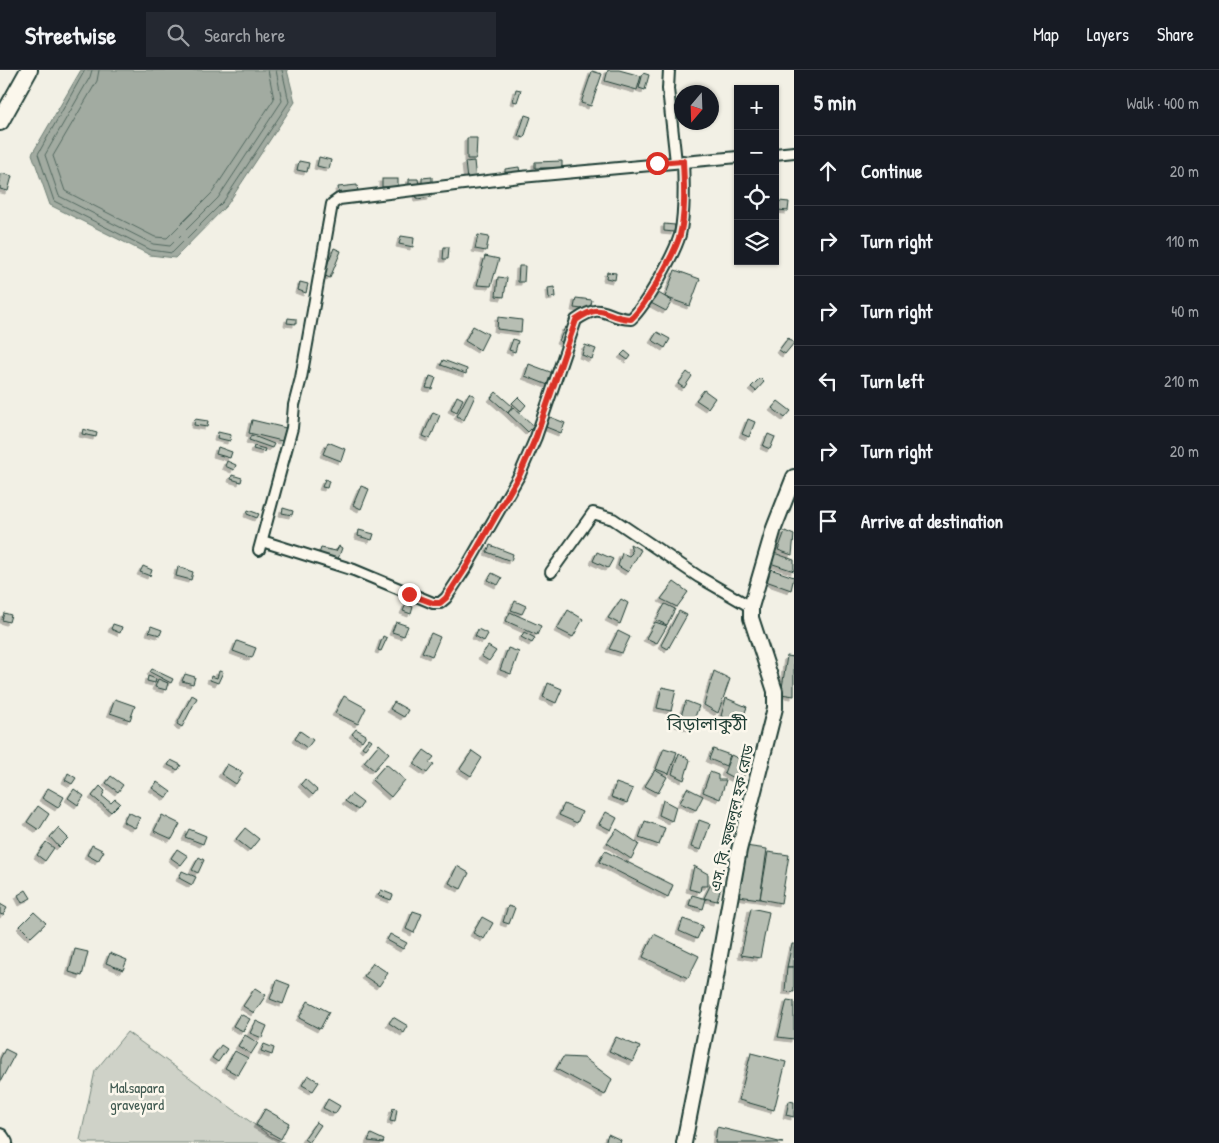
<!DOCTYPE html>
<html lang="en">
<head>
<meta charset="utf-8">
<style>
	body { margin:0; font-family:"Patrick Hand","Noto Sans Bengali",sans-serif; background:#242831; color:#f1f3f6 }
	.controls { position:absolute; right:15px; top:15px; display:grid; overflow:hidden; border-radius:0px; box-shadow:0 1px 4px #0004 }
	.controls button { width:45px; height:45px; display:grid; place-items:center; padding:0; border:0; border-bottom:1px solid #363941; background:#171b24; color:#f1f3f6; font:25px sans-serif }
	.compass { position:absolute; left:674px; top:15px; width:45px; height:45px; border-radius:50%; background:#171b24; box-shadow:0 1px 4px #0004; rotate:199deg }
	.stop { position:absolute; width:15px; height:15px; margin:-11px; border:4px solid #d93025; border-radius:50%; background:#fff }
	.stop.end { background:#d93025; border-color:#fff; box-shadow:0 1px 5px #0008 }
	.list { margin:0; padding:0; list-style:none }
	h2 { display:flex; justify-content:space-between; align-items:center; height:65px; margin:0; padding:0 20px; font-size:21px }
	h2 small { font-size:16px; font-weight:400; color:#9ea1a6 }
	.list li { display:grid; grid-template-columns:32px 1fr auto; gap:15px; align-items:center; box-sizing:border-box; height:70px; padding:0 20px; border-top:1px solid #363941 }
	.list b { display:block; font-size:19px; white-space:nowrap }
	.list em { font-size:16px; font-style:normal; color:#9ea1a6 }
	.icon { flex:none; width:28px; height:28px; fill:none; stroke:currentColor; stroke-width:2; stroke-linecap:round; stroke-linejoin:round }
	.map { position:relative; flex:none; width:794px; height:1073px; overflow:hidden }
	header { display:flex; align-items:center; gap:30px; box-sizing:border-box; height:70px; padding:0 25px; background:#171b24; border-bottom:1px solid #363941 }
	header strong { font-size:24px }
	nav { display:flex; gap:28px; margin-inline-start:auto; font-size:18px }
	.search { width:350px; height:45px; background:#242831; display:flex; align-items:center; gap:12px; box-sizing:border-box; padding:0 18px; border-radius:0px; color:#9ea1a6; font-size:19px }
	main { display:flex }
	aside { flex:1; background:#171b24 }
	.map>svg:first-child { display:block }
	.green { fill:#cfd2c8; stroke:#77887e }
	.water { fill:#a2aba1; stroke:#6e7f75 }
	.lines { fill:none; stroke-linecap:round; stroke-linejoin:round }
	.shore { stroke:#536960; stroke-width:1 }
	.building { fill:#b7beb3; stroke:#1f3d34; filter:url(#shadow) }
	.minor-casing { stroke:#1f3d34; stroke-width:14 }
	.secondary-casing { stroke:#1f3d34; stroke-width:18 }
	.primary-casing { stroke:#1f3d34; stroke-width:20 }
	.minor { stroke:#fbf7ec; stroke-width:10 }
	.secondary { stroke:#fbf7ec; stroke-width:14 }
	.primary { stroke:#fbf7ec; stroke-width:16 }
	.route { stroke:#d93025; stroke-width:6 }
	.labels { text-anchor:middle; stroke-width:5; stroke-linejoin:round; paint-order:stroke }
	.street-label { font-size:15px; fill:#1f3d34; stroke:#fbf7ec }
	.park-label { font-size:15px; fill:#425b52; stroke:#fbf7ec }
	.quarter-label { font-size:18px; fill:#1f3d34; stroke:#fbf7ec }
</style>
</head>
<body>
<header>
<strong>Streetwise</strong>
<div class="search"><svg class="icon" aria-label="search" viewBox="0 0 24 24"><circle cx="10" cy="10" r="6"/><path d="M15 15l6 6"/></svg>Search here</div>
<nav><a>Map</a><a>Layers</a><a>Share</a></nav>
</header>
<main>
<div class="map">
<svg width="794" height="1073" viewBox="0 0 794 1073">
	<defs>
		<filter id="shadow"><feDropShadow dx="-3" dy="3" stdDeviation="0" flood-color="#0004"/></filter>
	</defs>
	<rect width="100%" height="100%" fill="#f2f0e5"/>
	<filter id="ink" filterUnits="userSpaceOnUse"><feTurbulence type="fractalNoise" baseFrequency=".02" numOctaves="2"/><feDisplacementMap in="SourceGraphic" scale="10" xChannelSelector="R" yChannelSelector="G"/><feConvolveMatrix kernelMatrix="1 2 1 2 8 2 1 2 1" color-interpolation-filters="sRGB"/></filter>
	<g filter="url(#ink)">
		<!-- green -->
		<polygon class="green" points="127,962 270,1066 285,1073 83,1073 80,1070 95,1001"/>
		<!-- water -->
		<polygon class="water" points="81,0 287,0 295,32 227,135 175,188 150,185 50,135 32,84"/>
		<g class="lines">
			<!-- shore -->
			<g class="shore">
				<polyline points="85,0 38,84 54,131 151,180 172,183 223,132 289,32 282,0"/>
				<polyline points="92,0 90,7 45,85 59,126 153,174 170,176 218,128 282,31 276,0"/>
				<polyline points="99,0 97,11 53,86 65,121 155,167 167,168 212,123 274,29 268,0"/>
			</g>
		</g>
		<!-- building -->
		<g class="building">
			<polygon points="608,0 619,0 641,6 637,20 605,11"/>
			<polygon points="592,1 602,4 591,36 581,33"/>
			<polygon points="643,3 649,5 645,20 639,18"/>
			<polygon points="516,19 521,20 517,32 513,31"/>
			<polygon points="525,45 531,47 524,68 518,66"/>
			<polygon points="467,68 477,68 476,89 467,89"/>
			<polygon points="319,87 331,90 329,99 317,96"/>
			<polygon points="299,91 309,93 307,102 297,100"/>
			<polygon points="474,91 476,110 467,110 465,92"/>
			<polygon points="562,91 562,98 535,98 535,92"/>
			<polygon points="519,97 520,103 505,105 505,99"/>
			<polygon points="1,103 12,106 8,121 0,119"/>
			<polygon points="432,107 432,113 422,114 422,108"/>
			<rect x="382" y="109" width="16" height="8"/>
			<polygon points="409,109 418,109 419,115 409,115"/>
			<polygon points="357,115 358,122 339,125 338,117"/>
			<polygon points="430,121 431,127 417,129 416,123"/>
			<polygon points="779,131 789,132 788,141 778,140"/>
			<polygon points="664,154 675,155 674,162 664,161"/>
			<polygon points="478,165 489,167 486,181 475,179"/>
			<polygon points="401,166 414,168 413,177 399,174"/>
			<polygon points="444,177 449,177 448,189 443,189"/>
			<polygon points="334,178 341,181 330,208 323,205"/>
			<polygon points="485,186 499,189 491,216 477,215"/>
			<polygon points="519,196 525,196 524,212 518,212"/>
			<polygon points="675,200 700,209 690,236 665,227"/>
			<polygon points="607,202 616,203 615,210 606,208"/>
			<polygon points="498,207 507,208 504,227 496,226"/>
			<polygon points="300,212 308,214 306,223 298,220"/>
			<polygon points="554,217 555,227 549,228 548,218"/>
			<polygon points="655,221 672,231 666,241 649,232"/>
			<polygon points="576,228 592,230 590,240 574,238"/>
			<polygon points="498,247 522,250 521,262 497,259"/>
			<polygon points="288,248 296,249 296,254 287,253"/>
			<polygon points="473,256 488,264 480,280 465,271"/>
			<polygon points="565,257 568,259 563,273 559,271"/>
			<polygon points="657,262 670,269 665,278 652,270"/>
			<polygon points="788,268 794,273 785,284 779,280"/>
			<polygon points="513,269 518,271 515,282 509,280"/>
			<polygon points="585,275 596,279 592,289 582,285"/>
			<polygon points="625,281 631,286 628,290 621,285"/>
			<polygon points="443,290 467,299 466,304 441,295"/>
			<polygon points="529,294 553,303 548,315 525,306"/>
			<polygon points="687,302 692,306 684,318 678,314"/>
			<polygon points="430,306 436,308 432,319 426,318"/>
			<polygon points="760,308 764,312 756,321 751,317"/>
			<polygon points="704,320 715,328 708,338 696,330"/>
			<polygon points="496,322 512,336 508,343 491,328"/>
			<polygon points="469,323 475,326 464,350 457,346"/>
			<polygon points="457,326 463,329 457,342 451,339"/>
			<polygon points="518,327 526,335 521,341 512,333"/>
			<polygon points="778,331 791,341 785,348 772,338"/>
			<polygon points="513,337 534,356 528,362 508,343"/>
			<polygon points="433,342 440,345 430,369 423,366"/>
			<polygon points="545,345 565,353 561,363 541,355"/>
			<polygon points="195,349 208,351 207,357 194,355"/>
			<polygon points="748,349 755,352 749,367 742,364"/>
			<polygon points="252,350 286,358 282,371 249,363"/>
			<polygon points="83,359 97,363 96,367 82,364"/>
			<polygon points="218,362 231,365 230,371 217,368"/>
			<polygon points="768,364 775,367 770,379 763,376"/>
			<polygon points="251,365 274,374 272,378 249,370"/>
			<polygon points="328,372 345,379 341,391 323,384"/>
			<polygon points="254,376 265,379 264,382 253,379"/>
			<polygon points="218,377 232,382 230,388 216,384"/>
			<polygon points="227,391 236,395 234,400 225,396"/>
			<polygon points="232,405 242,408 241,412 231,409"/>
			<polygon points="325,409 329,411 327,418 322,417"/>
			<polygon points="361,416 369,419 361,439 353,435"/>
			<polygon points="283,438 293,441 292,445 282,443"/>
			<polygon points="248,440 259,444 257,448 247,444"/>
			<polygon points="359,460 374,464 372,470 358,466"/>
			<polygon points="785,461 794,465 792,485 778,480"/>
			<polygon points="630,474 641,480 628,502 618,496 622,483 629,486 632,483"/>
			<polygon points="490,475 513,484 511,491 487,482"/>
			<polygon points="339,476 342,478 338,489 319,484 321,478 336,481"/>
			<polygon points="597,482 613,489 608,498 593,491"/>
			<polygon points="774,483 794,490 794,501 770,493"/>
			<polygon points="143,496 152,500 150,506 140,502"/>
			<polygon points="178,497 193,502 191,510 176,506"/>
			<polygon points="767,498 794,507 791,520 763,510"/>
			<polygon points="492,503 502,508 498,515 488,510"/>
			<polygon points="674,512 688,522 677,537 661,529"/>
			<polygon points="621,529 628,533 620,554 608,548"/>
			<polygon points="515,531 526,536 522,544 511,540"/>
			<polygon points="406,534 413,537 411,544 403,541"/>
			<polygon points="665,534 675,539 667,555 656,550"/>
			<polygon points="568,540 583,549 573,567 557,559"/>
			<polygon points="679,541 687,545 668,579 661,575"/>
			<polygon points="510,542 541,556 537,565 506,551"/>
			<polygon points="4,543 11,545 9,552 2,550"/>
			<polygon points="396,552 408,556 404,566 392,562"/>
			<polygon points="655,552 667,556 657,573 646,568"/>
			<polygon points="113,554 122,557 120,563 111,559"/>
			<polygon points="151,556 162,560 160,565 149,562"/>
			<polygon points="478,559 488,564 484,571 475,566"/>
			<polygon points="618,561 630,567 622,583 609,579"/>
			<polygon points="524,562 535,568 532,573 521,567"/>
			<polygon points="431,563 440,567 432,586 422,582"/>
			<polygon points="383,566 387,568 381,581 378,580"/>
			<polygon points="237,571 256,578 252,588 233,581"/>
			<polygon points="488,576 496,581 489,591 481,586"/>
			<polygon points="508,578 519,582 511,604 500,600"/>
			<polygon points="787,586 794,587 794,626 781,624"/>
			<polygon points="152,599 173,609 171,613 150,602"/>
			<polygon points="219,601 223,602 218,613 210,610 211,606 217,608"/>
			<polygon points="714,601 730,609 718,643 704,635"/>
			<polygon points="185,604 195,607 193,614 182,611"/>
			<polygon points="148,606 156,609 155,613 147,611"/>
			<polygon points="158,609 168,613 166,620 155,617"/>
			<polygon points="548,613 562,619 556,633 543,627"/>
			<polygon points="662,617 676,620 671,641 657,638"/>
			<polygon points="192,625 197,628 182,657 177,654"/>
			<polygon points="344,626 366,638 358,654 335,643"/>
			<polygon points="726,628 747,637 740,656 721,646"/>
			<polygon points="115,629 135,636 130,650 110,643"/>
			<polygon points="686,631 699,636 691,658 678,654"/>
			<polygon points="394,632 408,640 404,647 390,639"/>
			<polygon points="356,659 366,665 362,671 352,664"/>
			<polygon points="300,661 313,670 307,678 295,669"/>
			<polygon points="369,668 372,670 365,679 362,677"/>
			<polygon points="379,674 389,683 374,700 364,692"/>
			<polygon points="664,678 677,682 669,704 656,699"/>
			<polygon points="713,679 730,685 726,696 709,689"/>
			<polygon points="424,680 434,687 429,693 434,694 427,703 414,694"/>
			<polygon points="472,681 482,688 471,706 460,699"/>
			<polygon points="679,683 690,690 684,710 672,704"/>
			<polygon points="731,685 749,693 741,712 724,703"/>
			<polygon points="171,690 181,695 178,700 168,695"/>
			<polygon points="227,694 243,703 236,714 221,704"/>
			<polygon points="386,694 405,710 391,727 372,710"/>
			<polygon points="655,700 667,707 658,723 645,716"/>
			<polygon points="710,702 718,705 718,710 726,710 720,729 703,722"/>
			<polygon points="68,703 76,708 72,714 65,710"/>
			<polygon points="111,706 123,715 118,722 106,713"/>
			<polygon points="305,709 317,720 313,725 301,714"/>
			<polygon points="157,712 171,722 167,728 152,718"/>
			<polygon points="616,713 633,719 627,733 611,727"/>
			<polygon points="100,716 105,721 102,726 111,733 115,729 120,733 111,742 92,726"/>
			<polygon points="48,718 64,727 58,738 42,728"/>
			<polygon points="687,718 703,726 696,740 680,733"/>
			<polygon points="74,719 84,726 78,735 68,728"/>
			<polygon points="351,724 363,733 358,740 345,731"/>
			<polygon points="663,730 676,737 672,751 659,745"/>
			<polygon points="564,734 582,742 577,753 559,745"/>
			<polygon points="38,736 49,744 39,760 27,752"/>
			<polygon points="128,742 140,748 135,758 123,752"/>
			<polygon points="606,742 617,748 611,760 599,754"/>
			<polygon points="162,745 180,754 172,769 154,761"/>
			<polygon points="699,750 710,754 701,780 691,777"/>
			<polygon points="645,751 665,758 659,775 639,768"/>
			<polygon points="58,758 68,768 59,777 50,767"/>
			<polygon points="245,758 259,769 250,780 236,769"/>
			<polygon points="189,759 206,766 203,774 185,767"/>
			<polygon points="617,759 639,774 631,789 607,773"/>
			<polygon points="46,772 54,778 45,791 37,785"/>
			<polygon points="92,775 104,781 98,791 87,785"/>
			<polygon points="745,776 767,779 760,829 738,826"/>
			<polygon points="177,779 188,786 181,795 171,788"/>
			<polygon points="605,781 673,815 668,827 599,792"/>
			<polygon points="768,782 789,785 781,833 760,829"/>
			<polygon points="199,787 204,790 198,803 192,800"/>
			<polygon points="457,796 469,803 461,819 449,813"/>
			<polygon points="694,796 708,804 708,816 701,816 700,822 689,819"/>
			<polygon points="182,801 196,807 192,815 179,808"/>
			<polygon points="713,810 722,814 717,831 704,828"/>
			<polygon points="26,820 31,828 22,833 18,825"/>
			<polygon points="381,820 393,825 391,830 378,825"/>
			<polygon points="692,825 706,829 703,839 689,835"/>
			<polygon points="0,834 7,838 3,845 0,844"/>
			<polygon points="508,836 515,838 509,854 503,852"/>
			<polygon points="751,838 769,842 760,888 741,885"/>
			<polygon points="413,841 422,844 414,863 406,859"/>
			<polygon points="34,842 46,853 31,867 20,856"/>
			<polygon points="482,847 493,853 484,869 473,863"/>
			<polygon points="683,849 703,856 697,869 679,861"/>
			<polygon points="390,864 407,873 403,879 387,870"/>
			<polygon points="654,864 699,886 688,908 643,887"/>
			<polygon points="792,874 794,874 794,897 787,897"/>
			<polygon points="75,879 88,882 82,906 69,902"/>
			<polygon points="110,883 127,890 123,900 106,893"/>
			<polygon points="373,893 388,903 379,916 364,906"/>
			<polygon points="787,897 794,897 794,922 785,921"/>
			<polygon points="277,910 290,915 283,934 270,929"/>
			<polygon points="255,918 266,925 254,943 243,936"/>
			<polygon points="787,930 794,931 794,969 778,967"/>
			<polygon points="308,931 329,942 320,959 299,948"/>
			<polygon points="240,944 250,949 243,961 233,956"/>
			<polygon points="393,947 408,956 404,963 389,953"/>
			<polygon points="256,951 267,956 262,968 250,963"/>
			<polygon points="245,965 258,973 251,984 238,976"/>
			<polygon points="616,967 640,977 633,992 609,981"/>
			<polygon points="264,974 274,978 272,985 261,981"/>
			<polygon points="221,975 227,979 218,992 212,988"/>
			<polygon points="5,979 15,984 0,1012 0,989"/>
			<polygon points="235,981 248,988 238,1005 225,998"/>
			<polygon points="751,983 786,992 774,1040 739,1030"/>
			<polygon points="563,987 584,988 612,1009 605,1025 556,999"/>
			<polygon points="308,1005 319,1012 313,1021 302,1015"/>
			<polygon points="328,1029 340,1036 335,1044 323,1038"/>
			<polygon points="789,1031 794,1032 794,1047 786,1045"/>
			<polygon points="393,1038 397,1039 395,1052 390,1051"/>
			<polygon points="265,1039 289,1053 281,1069 256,1055"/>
			<polygon points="316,1052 321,1055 309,1073 304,1069"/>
			<polygon points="717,1057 783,1073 715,1073"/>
			<polygon points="371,1064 384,1070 383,1073 368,1071"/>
			<polygon points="608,1064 621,1070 620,1073 605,1073"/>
		</g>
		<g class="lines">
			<!-- minor casing -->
			<g class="minor-casing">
				<g id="minor">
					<polyline points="669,0 668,19 676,92"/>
					<polyline points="775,84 794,82"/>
					<path d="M262,471L354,500L433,533H440L446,528L467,496L520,404L536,367L576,250C605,230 603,248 631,249C646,235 674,185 680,165C685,142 684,114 683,91"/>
					<polyline points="259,480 292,358 294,335 301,308 332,134 339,129 521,107 738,87"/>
					<polyline points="551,502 593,443 613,449 699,507 751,537"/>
				</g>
			</g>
			<!-- secondary casing -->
			<g class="secondary-casing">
				<polyline id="secondary" points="684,1073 713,924 739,780 775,638 775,621 751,548 751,537 774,458 794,407"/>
			</g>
			<!-- primary casing -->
			<g class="primary-casing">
				<g id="primary">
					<polyline points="0,52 29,0"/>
					<polyline points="0,1067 4,1073"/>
				</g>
			</g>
			<!-- minor -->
			<use href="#minor" class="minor"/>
			<!-- secondary -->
			<use href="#secondary" class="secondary"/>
			<!-- primary -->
			<use href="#primary" class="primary"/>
		</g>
	</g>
	<g class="lines" filter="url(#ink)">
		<!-- route -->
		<path class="route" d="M409,524L433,533H440L446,528L467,496L520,404L536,367L576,250C605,230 603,248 631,249C646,235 674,185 680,165C686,142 684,114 683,91L657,93"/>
	</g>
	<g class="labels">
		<!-- street labels -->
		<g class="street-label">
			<text transform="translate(732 748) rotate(-77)" y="5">এস. বি. ফজলুল হক রোড</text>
		</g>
		<!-- park labels -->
		<g class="park-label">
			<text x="137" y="1023">Malsapara<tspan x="137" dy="17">graveyard</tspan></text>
		</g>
		<!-- quarter labels -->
		<g class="quarter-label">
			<text x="707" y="660">বিড়ালাকুঠী</text>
		</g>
	</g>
</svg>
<div class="controls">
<button>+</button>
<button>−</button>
<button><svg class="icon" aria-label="locate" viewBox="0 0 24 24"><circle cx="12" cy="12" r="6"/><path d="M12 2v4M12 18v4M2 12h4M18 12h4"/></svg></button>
<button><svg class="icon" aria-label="layers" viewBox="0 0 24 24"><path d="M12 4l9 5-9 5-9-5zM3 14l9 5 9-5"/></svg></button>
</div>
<svg class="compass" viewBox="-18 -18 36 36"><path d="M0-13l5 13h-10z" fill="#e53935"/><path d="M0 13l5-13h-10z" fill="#9ea1a6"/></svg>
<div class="stop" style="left:657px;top:93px"></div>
<div class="stop end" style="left:409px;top:524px"></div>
</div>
<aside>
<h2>5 min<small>Walk · 400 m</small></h2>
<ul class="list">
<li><svg class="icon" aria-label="ahead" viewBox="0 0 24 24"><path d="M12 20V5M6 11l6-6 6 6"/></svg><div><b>Continue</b></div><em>20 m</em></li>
<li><svg class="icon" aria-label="right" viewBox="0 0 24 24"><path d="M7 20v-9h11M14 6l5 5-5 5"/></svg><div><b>Turn right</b></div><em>110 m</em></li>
<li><svg class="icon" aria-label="right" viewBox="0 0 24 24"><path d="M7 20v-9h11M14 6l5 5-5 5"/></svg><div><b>Turn right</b></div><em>40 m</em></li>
<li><svg class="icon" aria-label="left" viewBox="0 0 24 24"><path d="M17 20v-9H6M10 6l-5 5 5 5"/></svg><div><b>Turn left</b></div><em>210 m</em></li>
<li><svg class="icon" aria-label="right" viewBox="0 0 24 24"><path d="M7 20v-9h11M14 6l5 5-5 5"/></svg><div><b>Turn right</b></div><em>20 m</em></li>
<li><svg class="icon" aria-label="arrive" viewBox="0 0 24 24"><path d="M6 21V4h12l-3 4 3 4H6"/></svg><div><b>Arrive at destination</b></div></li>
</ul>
</aside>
</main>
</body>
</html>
